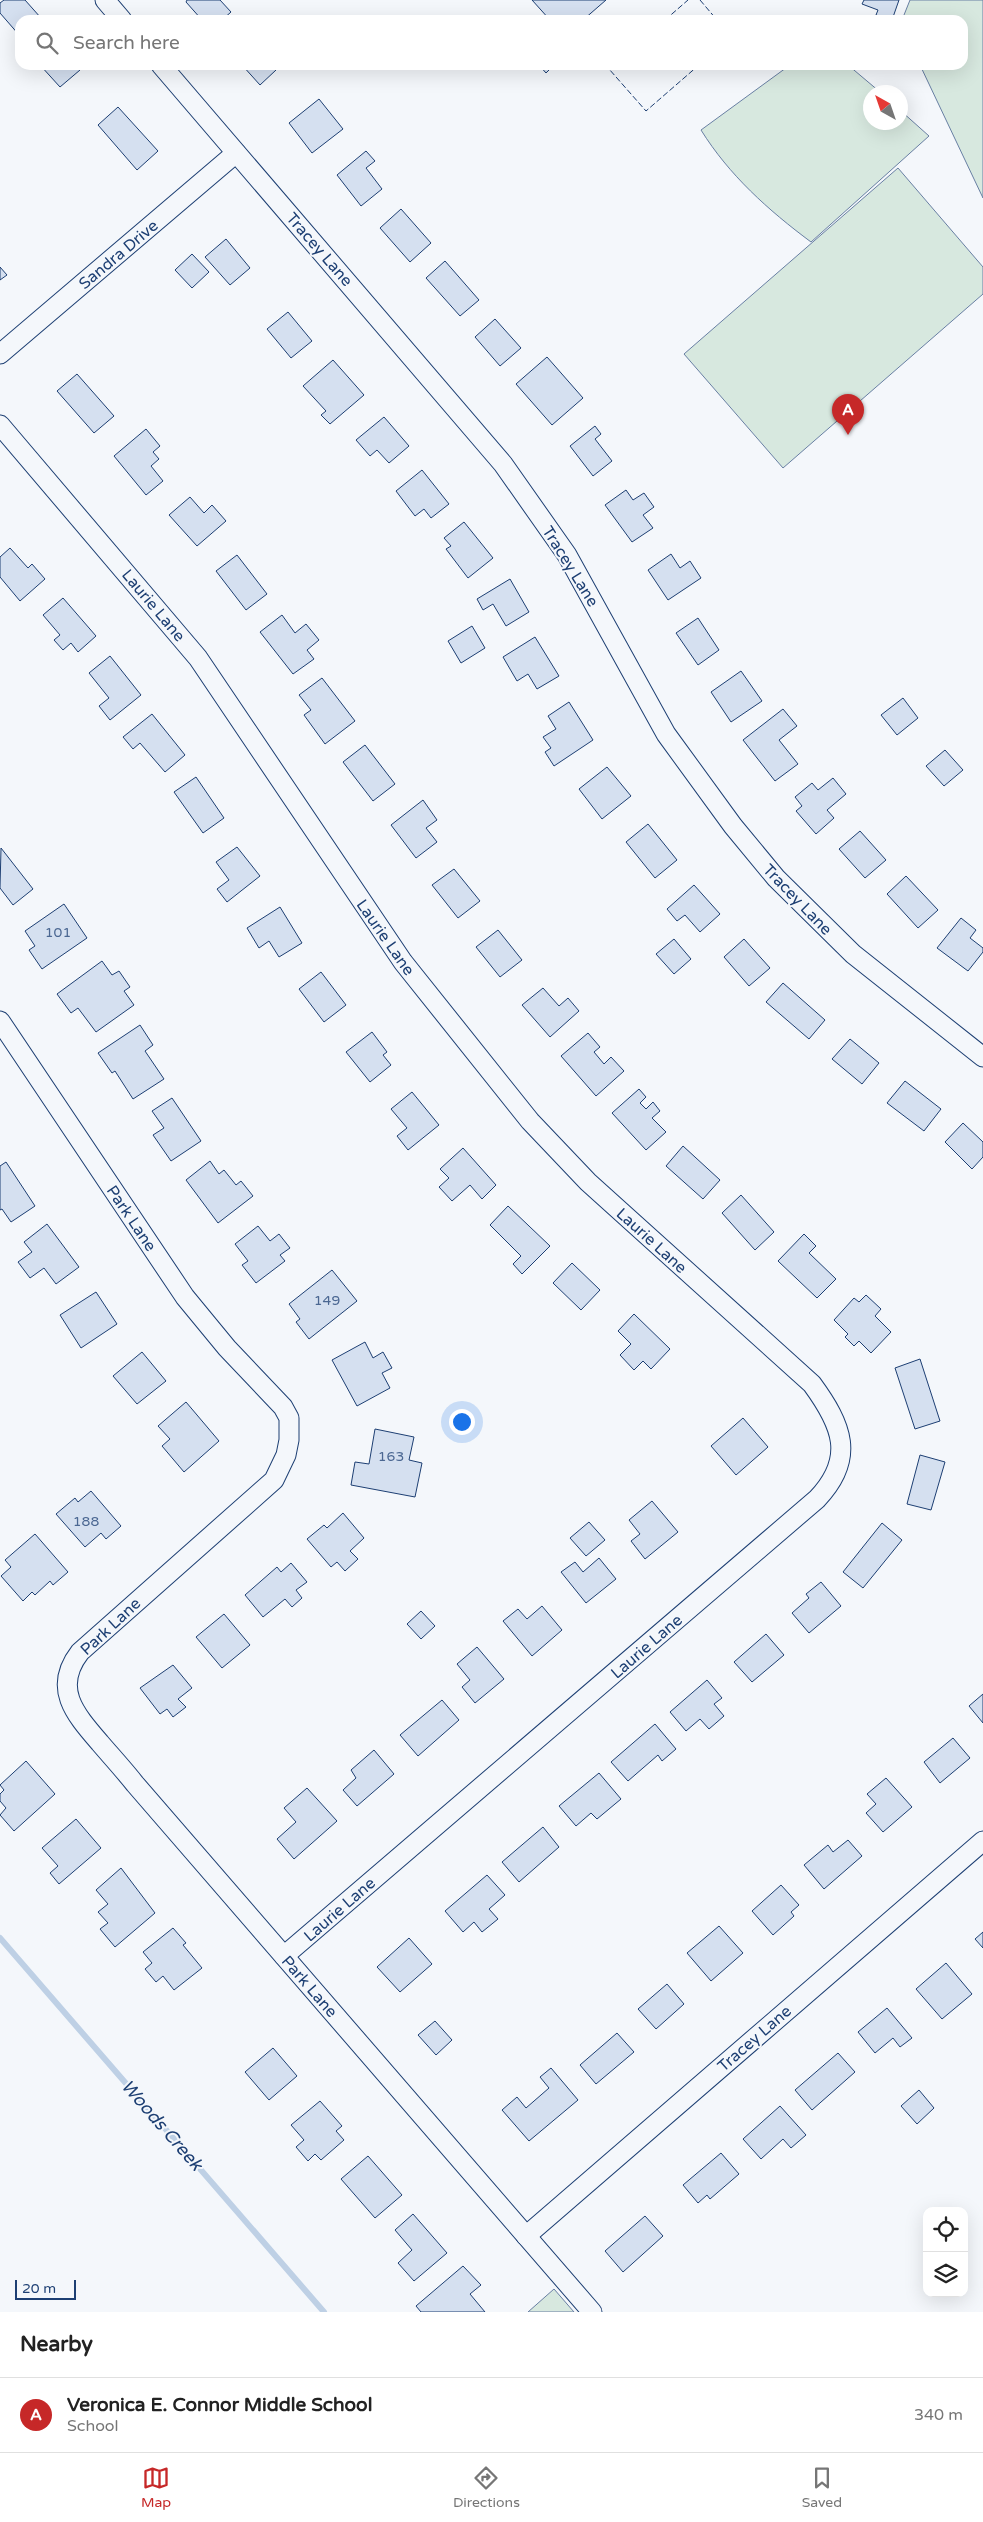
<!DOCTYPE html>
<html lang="en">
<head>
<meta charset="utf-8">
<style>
	body { margin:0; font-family:"Varela Round",sans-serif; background:#f6f6f6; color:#222 }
	.controls { position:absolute; right:15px; bottom:15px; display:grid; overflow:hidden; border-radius:10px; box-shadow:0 5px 20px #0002 }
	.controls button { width:45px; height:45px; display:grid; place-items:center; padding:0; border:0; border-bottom:1px solid #e0e0e0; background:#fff; color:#222; font:25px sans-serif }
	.compass { position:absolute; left:863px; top:85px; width:45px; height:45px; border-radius:50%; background:#fff; box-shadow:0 5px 20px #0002; rotate:320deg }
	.scale { position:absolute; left:15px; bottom:12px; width:61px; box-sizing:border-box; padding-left:5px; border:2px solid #1d3f73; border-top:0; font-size:14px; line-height:18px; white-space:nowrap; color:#1d3f73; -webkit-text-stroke:4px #f4f7fb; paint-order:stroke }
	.you { position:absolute; left:461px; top:1421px; width:18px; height:18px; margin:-12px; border:4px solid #fff; border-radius:50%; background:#1a73e8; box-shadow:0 0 0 8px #1a73e833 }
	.badge { display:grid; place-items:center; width:32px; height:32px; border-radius:50%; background:#c62828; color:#fff; font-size:16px; font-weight:700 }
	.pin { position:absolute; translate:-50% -41px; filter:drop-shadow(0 1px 2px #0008) }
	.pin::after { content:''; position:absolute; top:26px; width:18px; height:15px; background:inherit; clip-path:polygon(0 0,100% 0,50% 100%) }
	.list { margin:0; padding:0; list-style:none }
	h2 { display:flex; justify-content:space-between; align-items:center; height:65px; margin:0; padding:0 20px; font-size:21px }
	h2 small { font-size:16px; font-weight:400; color:#767676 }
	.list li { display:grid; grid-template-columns:32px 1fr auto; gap:15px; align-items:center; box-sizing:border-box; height:75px; padding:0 20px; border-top:1px solid #e0e0e0 }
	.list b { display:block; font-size:19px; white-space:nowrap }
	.list p { margin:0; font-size:16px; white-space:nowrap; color:#767676 }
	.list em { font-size:16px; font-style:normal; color:#767676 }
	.icon { flex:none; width:28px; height:28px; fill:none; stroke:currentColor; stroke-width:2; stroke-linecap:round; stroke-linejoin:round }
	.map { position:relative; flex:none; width:983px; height:2312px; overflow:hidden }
	.search { position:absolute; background:#fff; box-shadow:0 5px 20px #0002; left:15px; right:15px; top:15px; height:55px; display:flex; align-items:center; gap:12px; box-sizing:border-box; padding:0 18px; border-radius:15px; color:#767676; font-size:19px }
	.sheet { height:140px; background:#fff }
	nav { display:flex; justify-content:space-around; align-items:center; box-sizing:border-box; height:70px; border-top:1px solid #e0e0e0; background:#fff; font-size:14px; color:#767676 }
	nav a { display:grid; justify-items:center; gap:2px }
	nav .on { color:#c62828 }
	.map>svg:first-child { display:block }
	.green { fill:#d7e8df; stroke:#687fa3 }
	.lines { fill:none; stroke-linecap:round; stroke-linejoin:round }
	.stream { stroke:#bed0e5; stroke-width:6 }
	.building { fill:#d5e0f0; stroke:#1d3f73 }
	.street-casing { stroke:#1d3f73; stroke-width:21 }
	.street { stroke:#f4f7fb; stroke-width:19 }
	.fence { stroke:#1d3f73; stroke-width:1; stroke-dasharray:6 2.5; stroke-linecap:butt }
	.labels { text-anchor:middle; stroke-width:4; stroke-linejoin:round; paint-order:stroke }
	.number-label { font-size:14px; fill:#4b6792 }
	.street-label { font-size:16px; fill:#1d3f73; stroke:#f4f7fb }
	.water-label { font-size:18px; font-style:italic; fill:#1d3f73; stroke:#f4f7fb }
</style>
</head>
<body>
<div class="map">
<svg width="983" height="2312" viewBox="0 0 983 2312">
	<rect width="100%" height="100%" fill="#f4f7fb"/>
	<!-- green -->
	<g class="green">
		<polygon points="910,0 983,0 983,198 920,65 963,65 963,20 902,20"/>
		<path d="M790,65H848L880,92H870V122H900L901,111L929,136L811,242C768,210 729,175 701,130Z"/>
		<polygon points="898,168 983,267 983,294 783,468 684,354"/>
		<polygon points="554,2289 574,2312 528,2312"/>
	</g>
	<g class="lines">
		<!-- stream -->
		<polyline class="stream" points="0,1938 324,2312"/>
	</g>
	<!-- building -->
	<g class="building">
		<polygon points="4,0 25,0 41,18 39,20 20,20 20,36 0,13 0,3"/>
		<polygon points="187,0 220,0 231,12 222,20 202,20 186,2"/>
		<polygon points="532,0 606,0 583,20 550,20"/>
		<polygon points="864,0 899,0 892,20 876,15 878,10 862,4"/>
		<polygon points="40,65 76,65 80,70 60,87"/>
		<polygon points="242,65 272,65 276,70 260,85"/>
		<polygon points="539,65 554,65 546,73"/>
		<polygon points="319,99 343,129 312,153 289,123"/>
		<polygon points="118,107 158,151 137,170 98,125"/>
		<polygon points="366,151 375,161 366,168 382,189 361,206 337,175"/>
		<polygon points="401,209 431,243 410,262 380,228"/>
		<polygon points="226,239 250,268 230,285 205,257"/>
		<polygon points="192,254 209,272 192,288 175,270"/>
		<polygon points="445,261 479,300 460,316 426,278"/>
		<polygon points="0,267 7,275 0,280"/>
		<polygon points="288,312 312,341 291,358 267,329"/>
		<polygon points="495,319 521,348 500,366 475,337"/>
		<polygon points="547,357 583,398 552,425 516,384"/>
		<polygon points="333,360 364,395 330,424 321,415 326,411 303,386"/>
		<polygon points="77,374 114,416 94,433 57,391"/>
		<polygon points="384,417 409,446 389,463 377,450 370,456 356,440"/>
		<polygon points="595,426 601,434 595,439 612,461 593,476 570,446"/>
		<polygon points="146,429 160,446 153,452 159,459 151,466 163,481 146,495 114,456"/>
		<polygon points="422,470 449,504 431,518 424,509 415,516 396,491"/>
		<polygon points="626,490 633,500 644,493 654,507 643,515 653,528 632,542 605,505"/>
		<polygon points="190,497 204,513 212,505 226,521 197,546 169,515"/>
		<polygon points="464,522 493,558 468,578 446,549 451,546 444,538"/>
		<polygon points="10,548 28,568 32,564 45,579 20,601 0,577 0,557"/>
		<polygon points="671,554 680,568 690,561 701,578 668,600 648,570"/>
		<polygon points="237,555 267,594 246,610 216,571"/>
		<polygon points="510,579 529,612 506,626 493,604 483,610 477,599"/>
		<polygon points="63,598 96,636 78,652 71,643 63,650 54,640 60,635 43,615"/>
		<polygon points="282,615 295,633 306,624 319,640 307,650 314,659 293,674 260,632"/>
		<polygon points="698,618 719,650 698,665 676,633"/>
		<polygon points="472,626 485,648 461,663 448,641"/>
		<polygon points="535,637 559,676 537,689 528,674 517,681 503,657"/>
		<polygon points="110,656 141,695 110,720 99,706 109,698 89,673"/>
		<polygon points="741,671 762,701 731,722 711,692"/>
		<polygon points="322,678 355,721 325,744 304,715 311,710 299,695"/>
		<polygon points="903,698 918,718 897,735 881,715"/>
		<polygon points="569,702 593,740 554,766 545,752 551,748 543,737 556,729 548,716"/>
		<polygon points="783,709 797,726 779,740 798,764 775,781 743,740"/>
		<polygon points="152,714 185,755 165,772 140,743 133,749 123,737"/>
		<polygon points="365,745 395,784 373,801 343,762"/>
		<polygon points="945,750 963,770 944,786 926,766"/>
		<polygon points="607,767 631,796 602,819 579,789"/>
		<polygon points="196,777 224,818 203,833 174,792"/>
		<polygon points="833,778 846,794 827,810 834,818 816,834 796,811 802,806 795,797 812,783 818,790"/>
		<polygon points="423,800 437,820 426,828 437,842 416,858 391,825"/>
		<polygon points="648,824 677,860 655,878 626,842"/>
		<polygon points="860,831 886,860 865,878 839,849"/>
		<polygon points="237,847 260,876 227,902 217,889 229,880 216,862"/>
		<polygon points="1,848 33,889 13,905 0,888"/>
		<polygon points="454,869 480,901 458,918 432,885"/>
		<polygon points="906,876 938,910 918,928 887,894"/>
		<polygon points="694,885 720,914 700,932 685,915 677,921 667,909"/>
		<polygon points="64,904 87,938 42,969 29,950 35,946 25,931"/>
		<polygon points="280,907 302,943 279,957 269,941 259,948 247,928"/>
		<polygon points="961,918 976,930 970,938 983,948 983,952 968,971 937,948"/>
		<polygon points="498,930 522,960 500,977 476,947"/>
		<polygon points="674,939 691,959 674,974 656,954"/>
		<polygon points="744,939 770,968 749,986 724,957"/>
		<polygon points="102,961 112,975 119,971 130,987 124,991 134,1005 96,1032 78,1008 71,1013 57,994"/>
		<polygon points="321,972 346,1005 324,1022 299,989"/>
		<polygon points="783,983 825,1020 809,1039 766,1002"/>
		<polygon points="543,988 559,1006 568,998 579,1011 550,1037 522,1005"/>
		<polygon points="140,1025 153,1045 145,1051 164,1079 133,1099 115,1071 112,1073 98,1053"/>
		<polygon points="372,1032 387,1052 383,1055 391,1065 370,1082 346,1052"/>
		<polygon points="588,1033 600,1047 594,1052 604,1064 611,1057 624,1071 596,1096 561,1056"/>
		<polygon points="850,1039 879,1063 862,1084 832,1059"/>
		<polygon points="905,1081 941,1109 924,1131 887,1103"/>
		<polygon points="639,1089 646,1097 640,1103 646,1109 653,1102 660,1111 652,1118 666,1132 646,1150 612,1113"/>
		<polygon points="412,1092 439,1125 408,1150 397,1136 407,1128 391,1109"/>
		<polygon points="172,1098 201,1141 171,1161 153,1135 164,1128 152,1111"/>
		<polygon points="963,1123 983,1142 983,1157 972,1169 945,1142"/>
		<polygon points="683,1146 720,1180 703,1199 666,1166"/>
		<polygon points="463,1148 496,1185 482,1199 470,1185 452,1201 439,1187 449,1178 440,1169"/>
		<polygon points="210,1161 219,1174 224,1170 236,1185 241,1181 253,1196 218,1223 186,1180"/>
		<polygon points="6,1162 35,1206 11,1222 2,1209 0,1210 0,1166"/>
		<polygon points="741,1195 774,1232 755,1250 722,1213"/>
		<polygon points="508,1206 550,1246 522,1274 513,1264 521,1256 490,1225"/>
		<polygon points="47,1224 79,1267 56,1284 44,1268 30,1278 18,1262 32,1252 24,1242"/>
		<polygon points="258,1226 270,1241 279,1234 290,1248 280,1255 285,1261 256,1283 242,1265 248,1261 235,1244"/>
		<polygon points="804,1234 816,1246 809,1253 836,1279 817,1298 778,1261"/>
		<polygon points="572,1263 600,1290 581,1310 553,1283"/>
		<polygon points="332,1270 357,1301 309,1339 296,1322 300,1319 289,1304"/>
		<polygon points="96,1292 117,1324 81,1348 60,1315"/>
		<polygon points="866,1295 881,1309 875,1316 891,1332 871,1353 859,1341 854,1346 845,1337 848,1334 834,1320 854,1298 859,1302"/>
		<polygon points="634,1314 670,1349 651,1369 643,1361 634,1370 620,1355 631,1344 618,1331"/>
		<polygon points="365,1342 373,1358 383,1352 392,1368 382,1373 390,1388 357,1406 332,1360"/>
		<polygon points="142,1352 166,1381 137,1404 113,1376"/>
		<polygon points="920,1359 940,1421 915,1429 895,1368"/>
		<polygon points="186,1402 219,1441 184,1472 162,1446 170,1439 158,1426"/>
		<polygon points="743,1418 768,1447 736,1475 711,1446"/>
		<polygon points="375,1429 414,1437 409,1460 422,1463 415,1497 351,1485 355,1462 369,1464"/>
		<polygon points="920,1455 945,1462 931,1510 907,1504"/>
		<polygon points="91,1491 121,1526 106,1539 101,1533 85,1547 56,1514 75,1498 78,1502"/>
		<polygon points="652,1501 678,1532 645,1559 631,1541 640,1534 629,1520"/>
		<polygon points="343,1513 364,1538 350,1551 358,1559 345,1571 337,1562 331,1567 307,1539 324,1525 327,1528"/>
		<polygon points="589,1522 605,1540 586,1556 570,1538"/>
		<polygon points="882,1523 902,1540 863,1588 843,1572"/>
		<polygon points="35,1534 68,1572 53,1585 50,1581 35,1595 32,1592 23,1601 1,1576 11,1567 5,1560"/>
		<polygon points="599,1558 616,1579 586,1603 561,1572 575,1562 583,1572"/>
		<polygon points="291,1563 307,1582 296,1590 302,1598 292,1607 285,1599 263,1617 245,1595 277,1567 281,1572"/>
		<polygon points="821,1582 841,1606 809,1633 792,1613 809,1598 806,1594"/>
		<polygon points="542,1606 562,1630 532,1656 503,1621 518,1609 527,1619"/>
		<polygon points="421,1611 435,1626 421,1639 407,1624"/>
		<polygon points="224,1614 250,1645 222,1668 196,1637"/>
		<polygon points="766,1634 784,1655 752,1682 734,1662"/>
		<polygon points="477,1647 504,1679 475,1703 462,1687 470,1680 457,1664"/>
		<polygon points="173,1665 192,1688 178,1699 186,1707 173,1717 167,1709 160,1714 140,1688"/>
		<polygon points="707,1680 722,1698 714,1704 724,1716 709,1729 700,1719 686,1731 670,1712"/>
		<polygon points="983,1694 983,1723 969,1706"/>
		<polygon points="442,1700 459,1720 418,1756 400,1735"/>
		<polygon points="655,1724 676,1749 662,1761 658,1755 628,1781 611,1762"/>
		<polygon points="953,1738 970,1758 940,1783 924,1762"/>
		<polygon points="374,1750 394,1774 357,1806 343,1790 356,1778 351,1770"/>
		<polygon points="26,1761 55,1794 14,1831 0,1815 6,1808 0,1801 0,1794 4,1790 0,1785"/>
		<polygon points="599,1773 621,1799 597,1819 591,1813 576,1826 559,1806"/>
		<polygon points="886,1778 912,1807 883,1832 866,1813 876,1804 867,1794"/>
		<polygon points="307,1788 337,1821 294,1859 277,1839 296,1822 284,1808"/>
		<polygon points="76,1819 101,1848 59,1884 50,1873 58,1866 42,1848"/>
		<polygon points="543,1827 559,1847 519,1882 502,1862"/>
		<polygon points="848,1840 862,1856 824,1889 804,1865 828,1845 833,1852"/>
		<polygon points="121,1868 155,1913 115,1947 100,1929 108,1923 98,1912 108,1904 96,1890"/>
		<polygon points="487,1875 505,1895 489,1909 498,1919 482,1932 474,1922 463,1932 445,1911"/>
		<polygon points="781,1885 799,1905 791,1912 794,1916 773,1935 752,1911"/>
		<polygon points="719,1926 743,1953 711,1981 687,1953"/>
		<polygon points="173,1928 186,1943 183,1945 202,1968 174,1990 163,1976 156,1982 145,1969 152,1963 143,1952"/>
		<polygon points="983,1932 983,1948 975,1939"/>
		<polygon points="409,1938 432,1964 400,1992 377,1967"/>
		<polygon points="946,1963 972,1994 942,2019 916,1989"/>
		<polygon points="667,1984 684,2004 656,2029 638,2009"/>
		<polygon points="887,2008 912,2038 900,2047 893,2038 875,2053 858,2032"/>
		<polygon points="435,2021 452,2040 436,2055 418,2035"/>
		<polygon points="617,2033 634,2052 596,2084 580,2065"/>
		<polygon points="273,2048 297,2076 269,2100 245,2072"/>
		<polygon points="838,2053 855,2072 812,2110 795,2090"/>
		<polygon points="551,2068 578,2100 529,2141 502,2110 517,2097 526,2108 549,2088 540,2077"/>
		<polygon points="919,2090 934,2108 917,2124 901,2106"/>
		<polygon points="320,2101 342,2126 336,2131 344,2140 321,2160 315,2154 308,2161 296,2147 304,2140 291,2125"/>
		<polygon points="780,2106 806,2135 791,2148 783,2139 761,2159 743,2139"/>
		<polygon points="721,2153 739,2174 710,2199 707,2195 698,2203 683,2185"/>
		<polygon points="368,2156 402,2195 375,2218 341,2179"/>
		<polygon points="413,2214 447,2253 414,2281 398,2263 412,2250 395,2230"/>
		<polygon points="645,2216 663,2236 623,2272 605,2251"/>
		<polygon points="463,2266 481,2285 470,2294 485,2312 421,2312 416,2306"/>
	</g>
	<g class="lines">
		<!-- street casing -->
		<g class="street-casing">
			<g id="street">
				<polyline points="105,0 122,20"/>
				<polyline points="161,65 503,464 567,555 666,734 733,826 776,878 853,954 983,1057"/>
				<polyline points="0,354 236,153"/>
				<path d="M0,425L198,658L403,962L530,1121L588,1182L812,1384C842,1425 856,1458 817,1499L284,1956"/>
				<path d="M0,1021L185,1297L227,1348L283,1407L289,1418V1440L286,1455L274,1480L80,1652C52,1688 75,1714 100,1743C112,1757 124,1770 135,1784L592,2312"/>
				<polyline points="526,2236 983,1841"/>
			</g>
		</g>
		<!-- street -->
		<use href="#street" class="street"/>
		<!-- fence -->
		<g class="fence">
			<polyline points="700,0 717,20"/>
			<polyline points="665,20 688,0"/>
			<polyline points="614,65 609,69 646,111 699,65"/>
		</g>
	</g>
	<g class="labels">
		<!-- number labels -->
		<g class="number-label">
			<text x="58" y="937">101</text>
			<text x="327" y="1305">149</text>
			<text x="391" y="1461">163</text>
			<text x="86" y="1526">188</text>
		</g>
		<!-- street labels -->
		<g class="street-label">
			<text transform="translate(320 249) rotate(49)" y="6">Tracey Lane</text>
			<text transform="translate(118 254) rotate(-40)" y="6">Sandra Drive</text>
			<text transform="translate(571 566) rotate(58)" y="6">Tracey Lane</text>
			<text transform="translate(154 605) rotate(50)" y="6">Laurie Lane</text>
			<text transform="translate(798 899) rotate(46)" y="6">Tracey Lane</text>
			<text transform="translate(386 937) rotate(55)" y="6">Laurie Lane</text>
			<text transform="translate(132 1218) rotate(56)" y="6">Park Lane</text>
			<text transform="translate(652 1240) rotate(42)" y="6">Laurie Lane</text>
			<text transform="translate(110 1626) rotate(-43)" y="6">Park Lane</text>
			<text transform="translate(646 1646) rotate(-41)" y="6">Laurie Lane</text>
			<text transform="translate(339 1909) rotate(-41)" y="6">Laurie Lane</text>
			<text transform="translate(310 1986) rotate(49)" y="6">Park Lane</text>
			<text transform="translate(754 2038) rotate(-41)" y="6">Tracey Lane</text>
		</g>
		<!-- water labels -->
		<g class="water-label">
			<text transform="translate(162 2125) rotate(49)" y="6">Woods Creek</text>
		</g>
	</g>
</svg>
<div class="controls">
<button><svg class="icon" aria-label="locate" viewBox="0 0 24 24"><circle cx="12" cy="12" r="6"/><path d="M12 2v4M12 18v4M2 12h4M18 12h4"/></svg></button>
<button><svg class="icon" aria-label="layers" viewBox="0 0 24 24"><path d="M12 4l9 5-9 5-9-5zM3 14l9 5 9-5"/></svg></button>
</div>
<svg class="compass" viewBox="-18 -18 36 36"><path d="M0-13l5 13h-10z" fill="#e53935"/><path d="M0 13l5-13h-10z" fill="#767676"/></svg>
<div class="scale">20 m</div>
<div class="you"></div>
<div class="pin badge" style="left:848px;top:435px">A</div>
<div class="search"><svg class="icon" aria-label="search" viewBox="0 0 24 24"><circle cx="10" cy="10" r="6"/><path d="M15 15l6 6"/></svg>Search here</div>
</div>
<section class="sheet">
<h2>Nearby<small></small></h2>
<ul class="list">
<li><span class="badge">A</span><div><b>Veronica E. Connor Middle School</b><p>School</p></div><em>340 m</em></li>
</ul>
</section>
<nav>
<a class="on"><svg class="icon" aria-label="map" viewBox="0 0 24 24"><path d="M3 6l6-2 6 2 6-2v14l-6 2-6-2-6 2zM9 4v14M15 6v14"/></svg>Map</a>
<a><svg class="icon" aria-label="directions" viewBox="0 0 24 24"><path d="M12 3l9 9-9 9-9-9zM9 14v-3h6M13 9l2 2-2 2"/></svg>Directions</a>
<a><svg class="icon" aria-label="saved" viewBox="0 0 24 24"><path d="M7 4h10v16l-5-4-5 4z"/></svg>Saved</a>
</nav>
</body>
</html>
